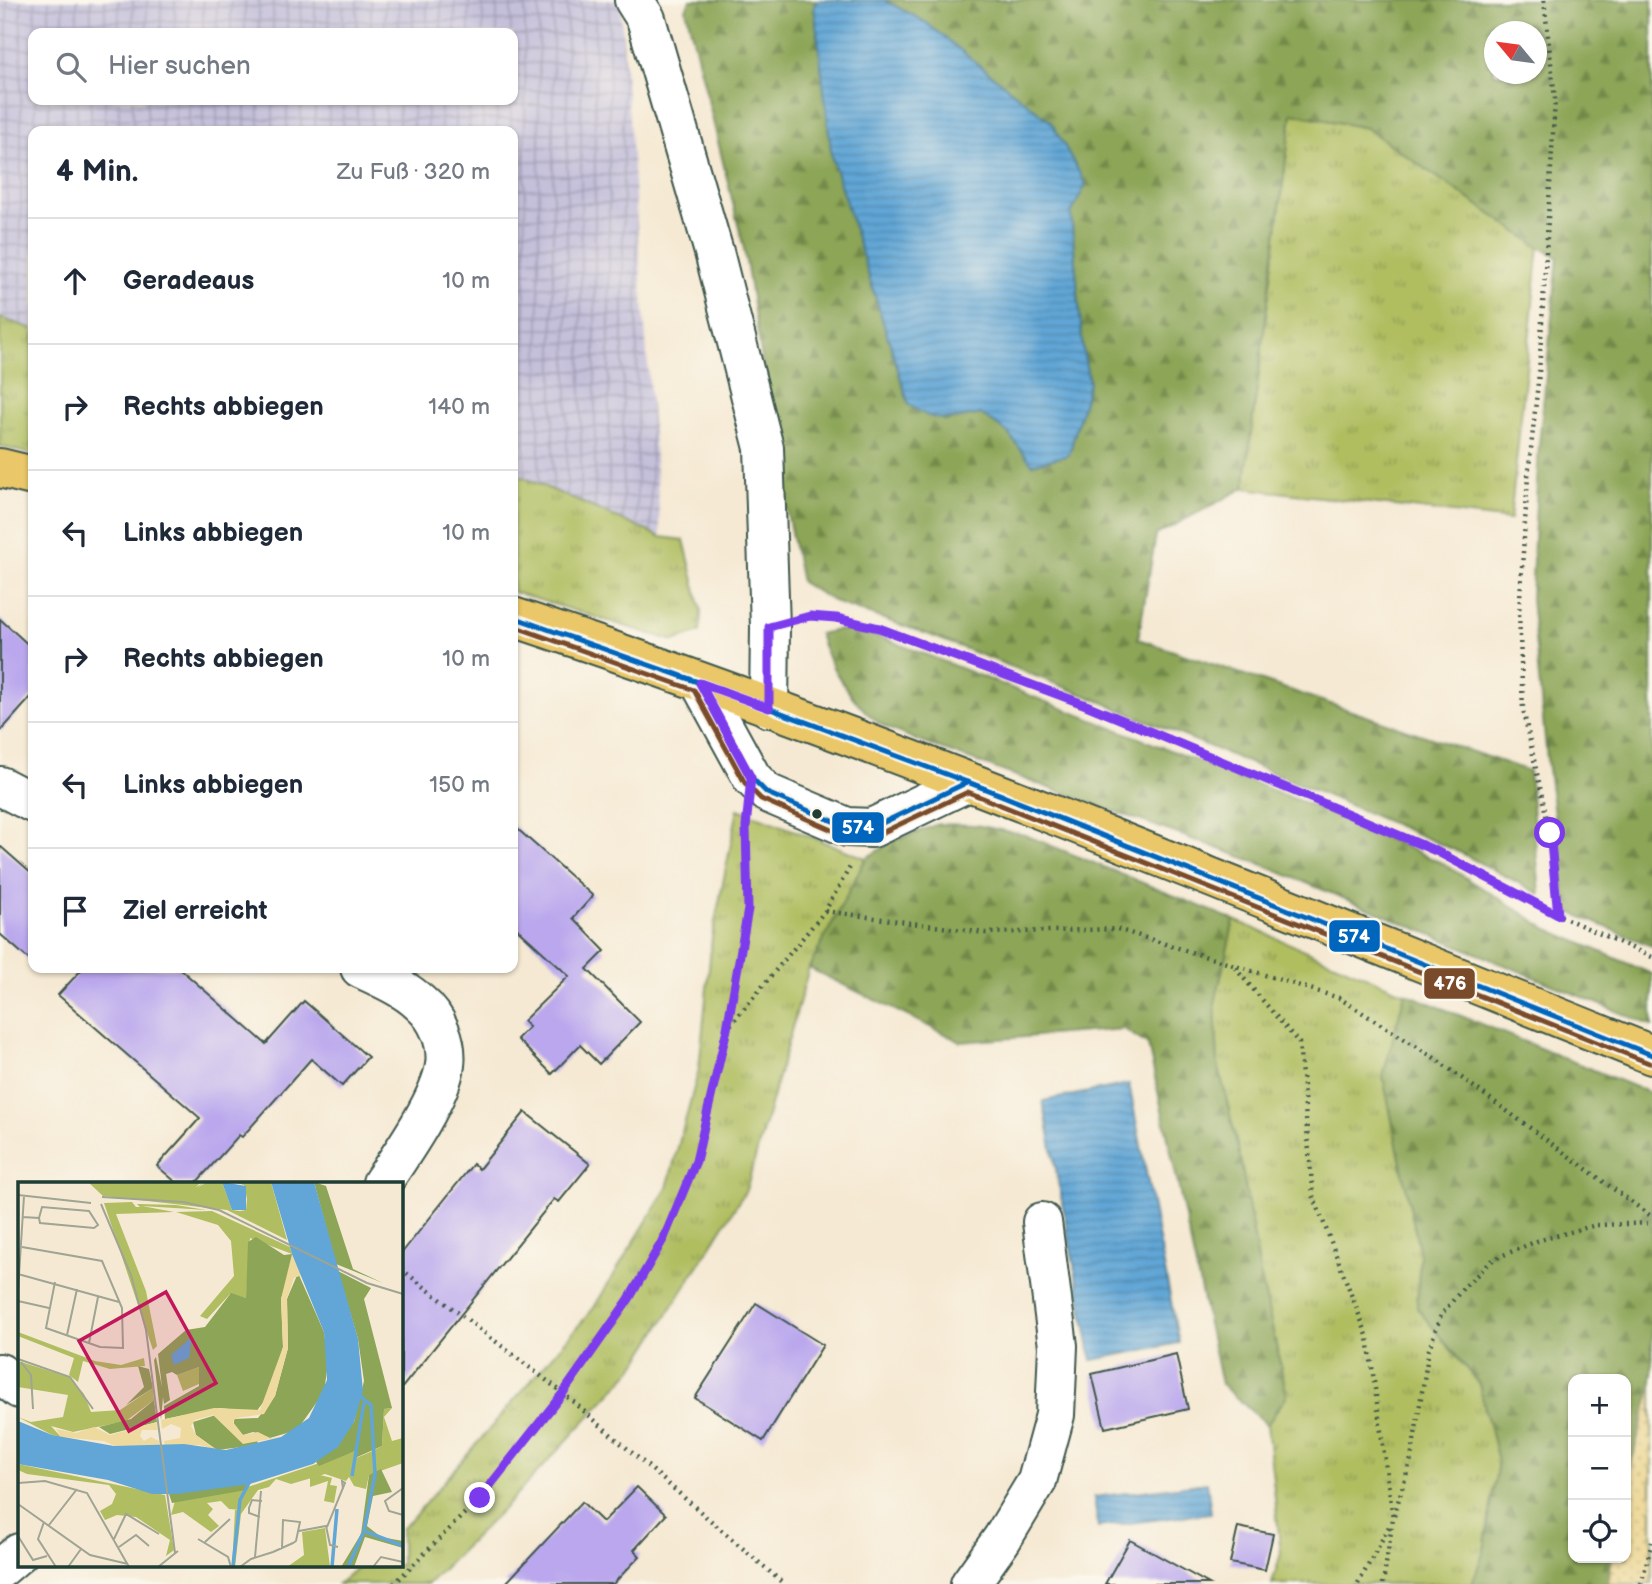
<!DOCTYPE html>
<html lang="de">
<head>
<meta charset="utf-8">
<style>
	body { margin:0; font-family:"Balsamiq Sans",sans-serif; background:#f2f2f3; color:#1f2937 }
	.controls { position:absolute; right:21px; bottom:21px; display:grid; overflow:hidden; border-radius:14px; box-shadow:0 2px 5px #0004 }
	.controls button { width:63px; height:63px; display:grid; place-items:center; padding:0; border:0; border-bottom:2px solid #e0e1e3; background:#fff; color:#1f2937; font:35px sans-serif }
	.compass { position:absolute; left:1484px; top:21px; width:63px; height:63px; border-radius:50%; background:#fff; box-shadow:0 2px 5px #0004; rotate:299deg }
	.stop { position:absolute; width:21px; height:21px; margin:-16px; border:5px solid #7c3aed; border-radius:50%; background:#fff }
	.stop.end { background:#7c3aed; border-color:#fff; box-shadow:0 2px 7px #0008 }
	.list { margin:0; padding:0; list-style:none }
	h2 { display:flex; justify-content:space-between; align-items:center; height:91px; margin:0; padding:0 28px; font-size:30px }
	h2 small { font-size:23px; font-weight:400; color:#747a83 }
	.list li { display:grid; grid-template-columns:46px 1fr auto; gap:21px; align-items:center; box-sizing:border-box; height:126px; padding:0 28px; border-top:2px solid #e0e1e3 }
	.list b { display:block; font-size:26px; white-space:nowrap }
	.list em { font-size:23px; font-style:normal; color:#747a83 }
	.icon { flex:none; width:38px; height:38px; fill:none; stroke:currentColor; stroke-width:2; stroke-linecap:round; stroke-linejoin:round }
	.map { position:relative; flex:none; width:1652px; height:1584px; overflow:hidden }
	.search { position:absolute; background:#fff; box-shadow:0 2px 5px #0004; left:28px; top:28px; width:490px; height:77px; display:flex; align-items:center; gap:18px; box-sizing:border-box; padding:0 24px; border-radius:14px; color:#747a83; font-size:26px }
	.panel { position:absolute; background:#fff; box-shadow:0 2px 5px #0004; left:28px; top:126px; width:490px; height:847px; border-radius:14px }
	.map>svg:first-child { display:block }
	.industrial { fill:url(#industrial-grid); fill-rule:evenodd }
	.grass { fill:url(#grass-tufts); stroke:#687e4a; stroke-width:2 }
	.forest { fill:url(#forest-firs); stroke:#567146; stroke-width:2; fill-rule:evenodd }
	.sand { fill:url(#sand-dots); stroke:#868c69; stroke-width:2 }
	.water { fill:url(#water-rules); stroke:#407285; stroke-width:2 }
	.building { fill:#baa7ed }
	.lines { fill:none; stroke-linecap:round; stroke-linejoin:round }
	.minor-casing { stroke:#3f574c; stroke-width:42 }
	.major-casing { stroke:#3f574c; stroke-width:42 }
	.path { stroke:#3f574c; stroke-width:4.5; stroke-dasharray:2 5; stroke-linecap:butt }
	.minor { stroke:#fff; stroke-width:38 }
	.major { stroke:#eac769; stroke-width:38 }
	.bus-1-casing { stroke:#fbf7ec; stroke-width:10 }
	.bus-2-casing { stroke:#fbf7ec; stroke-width:10 }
	.bus-1 { stroke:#0065bd; stroke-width:5 }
	.bus-2 { stroke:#7a4b2a; stroke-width:5 }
	.route { stroke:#7c3aed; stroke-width:9 }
	.bus-dot { fill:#1f3d34; stroke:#fbf7ec; stroke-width:2.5 }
	.inset-river { fill:none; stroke:#61a6d6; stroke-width:3.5 }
	.inset-road { fill:none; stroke:#9fa493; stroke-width:2 }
	.view { fill:#c2185b; fill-opacity:0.15; stroke:#c2185b; stroke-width:3.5 }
	.inset-edge { fill:none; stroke:#1f3d34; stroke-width:3.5 }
	.line-badge { stroke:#fbf7ec; stroke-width:2.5 }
	.badge-label { font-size:19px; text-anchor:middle; font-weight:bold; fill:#fff }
</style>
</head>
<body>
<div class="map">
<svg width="1652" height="1584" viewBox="0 0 1652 1584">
	<defs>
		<pattern id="industrial-grid" width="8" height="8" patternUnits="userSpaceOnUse" patternTransform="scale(1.75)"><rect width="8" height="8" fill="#c5c0da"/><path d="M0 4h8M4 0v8" fill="none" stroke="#9f9db2"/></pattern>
		<pattern id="grass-tufts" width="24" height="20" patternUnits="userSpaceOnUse" patternTransform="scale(1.75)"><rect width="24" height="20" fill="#b0be61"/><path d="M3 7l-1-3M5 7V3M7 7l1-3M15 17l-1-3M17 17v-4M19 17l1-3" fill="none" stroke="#8f9c51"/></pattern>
		<pattern id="forest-firs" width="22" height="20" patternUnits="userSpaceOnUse" patternTransform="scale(1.75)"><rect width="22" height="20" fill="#8ca557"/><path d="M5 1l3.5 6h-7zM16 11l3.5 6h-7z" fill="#728849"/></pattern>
		<pattern id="sand-dots" width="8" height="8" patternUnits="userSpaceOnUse" patternTransform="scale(1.75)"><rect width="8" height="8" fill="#eeda9e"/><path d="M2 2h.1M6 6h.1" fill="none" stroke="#ccbc89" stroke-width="1.8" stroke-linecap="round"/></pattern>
		<pattern id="water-rules" width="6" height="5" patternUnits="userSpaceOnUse" patternTransform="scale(1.75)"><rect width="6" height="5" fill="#61a6d6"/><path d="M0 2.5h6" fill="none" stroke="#4f88ae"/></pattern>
	</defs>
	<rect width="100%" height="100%" fill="#fbf7ec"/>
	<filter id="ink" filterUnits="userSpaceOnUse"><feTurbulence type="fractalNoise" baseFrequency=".0143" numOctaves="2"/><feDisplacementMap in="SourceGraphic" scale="14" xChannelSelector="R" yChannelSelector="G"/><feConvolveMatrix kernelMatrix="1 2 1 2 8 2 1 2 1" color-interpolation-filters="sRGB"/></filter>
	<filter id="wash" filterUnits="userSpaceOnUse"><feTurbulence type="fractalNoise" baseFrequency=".00686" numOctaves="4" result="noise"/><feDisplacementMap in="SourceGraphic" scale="28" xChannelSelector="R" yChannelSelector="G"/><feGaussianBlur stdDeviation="1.57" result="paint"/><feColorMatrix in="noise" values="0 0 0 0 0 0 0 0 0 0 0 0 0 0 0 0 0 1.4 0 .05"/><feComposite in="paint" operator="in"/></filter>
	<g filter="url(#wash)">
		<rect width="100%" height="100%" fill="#f5e9d3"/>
		<!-- industrial -->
		<path class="industrial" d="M0,0H620L661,537L513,473V131H33V329L0,318ZM33,33H513V100H33Z"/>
		<!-- grass -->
		<g class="grass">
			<polygon points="1292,113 1366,128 1539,247 1510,520 1244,488"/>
			<polygon points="0,318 33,329 33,455 0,446"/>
			<polygon points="513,473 661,537 684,540 701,610 700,632 674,641 513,592"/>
			<polygon points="738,809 866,858 809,968 746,1190 633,1369 507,1505 428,1584 338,1584 360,1565 401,1565 401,1529 411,1520 593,1309 667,1188 699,1069 712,937"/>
			<polygon points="1234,920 1405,993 1383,1077 1420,1254 1417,1308 1479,1384 1498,1461 1484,1551 1472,1584 1272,1584 1281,1553 1267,1425 1287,1395 1260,1273 1240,1157 1218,1064 1215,1003"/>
		</g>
		<!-- forest -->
		<g class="forest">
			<path d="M690,0H818L814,5L832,158L909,405L945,421L981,414L1008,433L1033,464L1069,455L1089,382L1083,350L1071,214L924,21L884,0H1652V946L1567,911L1548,769L1531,599L1539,445L1558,257L1539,247L1366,128L1292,113L1244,488L1156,535L1138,639L1529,771L1540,894L1459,852L1295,782L1095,699L927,634L837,603L801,582L785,502L744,249L686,9ZM1494,32H1536V74H1494Z"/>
			<path d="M837,630L856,631L886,639L1315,807L1442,863L1548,929L1652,974V1026L1256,862L916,740C904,734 887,730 876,721C850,699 829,667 819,634Z"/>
			<polygon points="938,824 976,825 1025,835 1234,920 1215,1003 1218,1064 1240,1157 1260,1273 1287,1395 1267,1425 1221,1384 1148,1045 1124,1029 961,1042 809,968 866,858 896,840"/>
			<polygon points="1405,993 1652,1094 1652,1384 1626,1483 1626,1379 1573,1379 1573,1558 1612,1558 1608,1584 1472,1584 1484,1551 1498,1461 1479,1384 1417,1308 1420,1254 1383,1077"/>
		</g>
		<!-- sand -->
		<polygon class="sand" points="1652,1384 1652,1584 1608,1584 1612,1558 1626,1558 1626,1483"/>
		<!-- water -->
		<g class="water">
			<path d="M818,0H884L924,21L1051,122L1086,184L1071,214L1083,350L1089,382L1069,455L1032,464L1008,433L981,414C949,420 937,425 909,405L832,158L814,5Z"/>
			<polygon points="1129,1084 1179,1343 1092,1360 1043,1101"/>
			<polygon points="1207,1483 1211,1513 1098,1527 1094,1497"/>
		</g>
		<g id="blocks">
			<!-- building -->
			<g class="building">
				<polygon points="0,619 33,649 33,695 0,732"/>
				<polygon points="513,825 593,896 573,918 605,951 587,969 640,1022 599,1064 580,1045 552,1074 517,1039 529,1027 523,1021 569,976 513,925"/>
				<polygon points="0,846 33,875 33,963 0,934"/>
				<polygon points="83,968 179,968 266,1044 304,1001 368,1057 342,1086 311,1059 242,1137 239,1135 196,1183 177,1183 157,1166 200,1118 58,995"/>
				<polygon points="525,1112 590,1164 559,1202 554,1199 401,1389 401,1254 473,1164 479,1169"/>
				<polygon points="756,1303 823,1345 763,1441 695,1398"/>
				<polygon points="1176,1354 1188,1409 1105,1428 1092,1374"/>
				<polygon points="637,1487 666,1515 634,1550 640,1556 613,1584 505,1584 582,1502 603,1522"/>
				<polygon points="1238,1527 1273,1534 1265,1570 1230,1563"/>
				<polygon points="1130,1540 1209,1584 1105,1584"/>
			</g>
		</g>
	</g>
	<g filter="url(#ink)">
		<use href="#blocks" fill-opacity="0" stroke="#3f574c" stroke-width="2"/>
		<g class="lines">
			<!-- minor casing -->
			<g class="minor-casing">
				<g id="minor">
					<polyline points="634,0 646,19 714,252 764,448 770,627 769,708"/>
					<polyline points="700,683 752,778 767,793 847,827 872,828 968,782"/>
					<polyline points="0,786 33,803"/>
					<path d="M360,968C380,978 403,987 420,1003C437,1017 448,1042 445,1065C441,1098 401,1155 382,1183"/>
					<polyline points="0,1373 19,1389"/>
					<polyline points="0,1569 19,1553"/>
					<polyline points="970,1584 1002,1539 1037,1481 1055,1415 1058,1346 1042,1222"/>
				</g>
			</g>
			<!-- major casing -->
			<g class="major-casing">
				<g id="major">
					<polyline points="0,468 33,476"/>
					<path d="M513,617C899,745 1274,904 1652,1055"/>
				</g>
			</g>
			<!-- path -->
			<g class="path">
				<polyline points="1544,0 1555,99 1539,373 1528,477 1519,613 1523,709 1550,833 1558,914"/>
				<polyline points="809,616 836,618 879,628 1086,705 1436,851 1558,915 1652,957"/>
				<polyline points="825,911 985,933 1117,929 1339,998 1433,1057 1652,1217"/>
				<polyline points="1235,968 1299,1043 1313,1195 1368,1338 1393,1518 1383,1584"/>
				<polyline points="727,1027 748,909 746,827"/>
				<polyline points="401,1269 563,1393 784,1584"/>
				<polyline points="1394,1515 1411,1459 1429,1349 1441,1315 1464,1287 1494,1259 1537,1241 1596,1225 1652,1223"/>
				<polyline points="394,1584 480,1498 563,1393 629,1299 664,1238 696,1161 727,1029 825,911 850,867"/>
				<polyline points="1358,1584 1391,1523"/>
				<polyline points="1641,1584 1652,1542"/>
			</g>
			<!-- minor -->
			<use href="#minor" class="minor"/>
			<!-- major -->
			<use href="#major" class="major"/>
			<!-- bus-1 casing -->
			<g class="bus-1-casing">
				<g id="bus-1">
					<polyline points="513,617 700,683 752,778 767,793 847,827 872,828 968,782 1652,1055"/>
					<polyline points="674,673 1002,795"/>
				</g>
			</g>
			<!-- bus-2 casing -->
			<g class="bus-2-casing">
				<polyline id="bus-2" points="513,626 694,690 745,783 761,799 844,835 875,836 968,792 1649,1063"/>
			</g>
			<!-- bus-1 -->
			<use href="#bus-1" class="bus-1"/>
			<!-- bus-2 -->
			<use href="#bus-2" class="bus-2"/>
		</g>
	</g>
	<g class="lines" filter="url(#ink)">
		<!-- route -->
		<polyline class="route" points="480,1498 563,1393 629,1299 664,1238 696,1161 727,1029 748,909 746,827 751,778 700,683 769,708 769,627 810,616 836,618 879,628 1086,705 1320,802 1436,851 1558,915 1550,833"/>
	</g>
	<!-- markers -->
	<circle class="bus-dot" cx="817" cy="814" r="6"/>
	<!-- overview -->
	<g transform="translate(18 1182)">
		<rect width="385" height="385" fill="#f5e9d3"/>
		<path d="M70,0H183L178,5L187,0L179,6L189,0H204L214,28L222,29L228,28L229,17L226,3L215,0H253L269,58L209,28L85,14ZM114,20L118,25H122L119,22L158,23L188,28L124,24L156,30L98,32L128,109L139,164L135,168L86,21ZM194,29L272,65L274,72L232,56L228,116L212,112L189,137L182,134L216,94L213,59L200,43L158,30ZM0,150L77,179L103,183L126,176L127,184L92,187L65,179L60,200L51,193L56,176L0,154ZM0,179L51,195L66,212L73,230L102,228L135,206L136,218L108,239L55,250L33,244L43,255L34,253L0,235L13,240L45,235L50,213L0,205ZM181,185V202L165,209L159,193ZM374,226L366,235L374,259L385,256V281L351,293L348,307L336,304L331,295L328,299L307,292L273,302L258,297L251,305L240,308L223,332L217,385H214L217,328H223L211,327L203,319L189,321L195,327L190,333L201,344L193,350L165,330L153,333L157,319L221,308L337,269L338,276L350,271L364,264L366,227ZM0,282L147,313L156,368L148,374L152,358L118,335L99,333L87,338L82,329L94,322L98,312L91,303L9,292L0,288Z" fill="#b0be61"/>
		<path d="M296,0L308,4L335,87L365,101L318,82ZM238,55L266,73L274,72L275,78L263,117L265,165L252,211L238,230L202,226L147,237L146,224L181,204V185L159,193L154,190L148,192L152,218L146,222L145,215L143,238L136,178L138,175L144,205L140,172L168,148L187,145L213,111L228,116L230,60ZM320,89L353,106L346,117L374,226L366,227L364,264L337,276V269L301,284L298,280L336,240L346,199L340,157ZM280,91L306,150L310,181L306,210L279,248L252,256L235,250L225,253L216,244V237L240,236L257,214L270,166L269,117ZM120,184L131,187L135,206L108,223L126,205ZM136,218L139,240L92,252L81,245L113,237ZM198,233L227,259L239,257L240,263L199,268L178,253L175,240ZM363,287L374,310L355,314L349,344L363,355L385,359V366L347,355L336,385H323L343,352L351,293ZM229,300L232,302L228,308L154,321L151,312Z" fill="#8ca557"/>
		<path d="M274,72L284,93L276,96L269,117L270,166L257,214L246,232L218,236L215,240L225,253L240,250L252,256L263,255L225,262L195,233L177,238L173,244L178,253L199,268L181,263L147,264L146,259L162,256L163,246L153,242L144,247L143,238L196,226L242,228L265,165L263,117ZM139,240L140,248H124L122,254L126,259L133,255L141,259V264H97L86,259L43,255L38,247L58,251L76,245L92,253Z" fill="#eeda9e"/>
		<path d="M302,293L314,296L312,303L319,304L316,321L306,319L310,299L292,305V296ZM307,346L312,385H269L286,373L284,350Z" fill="#b0be61"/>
		<path d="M204,0L228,4V28H214ZM253,0H296L340,157L345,209L336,240L320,265L295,282L232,302L159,312H134L90,298L0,282V239L34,253L96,264L166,262L208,268L263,255L291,236L309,198L306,150L274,72ZM174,155L171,176L156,183L153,173Z" fill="#61a6d6"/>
		<path class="inset-river" d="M341,213L353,223L357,292L346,349L385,364M334,294L346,220M215,384L222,318L231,301M314,385L319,327M330,385L345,351"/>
		<path class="inset-road" d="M0,13L73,21M84,15L165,20L201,28L349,101L385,112M83,22L113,93L128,148L157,371M4,35L21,36L22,41L76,46L80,43L71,29L24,25L21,36M4,65L84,79L104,126L105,166L82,165L28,146L37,100M0,92L101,120M0,109L6,14M0,119L31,126M49,153L59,107M71,161L80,115M0,177L52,195L75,227M3,180L13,193L15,227M0,301L27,299L69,311L111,385M385,306L367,319L371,329L385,333M0,322L72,373L110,382M242,335L231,331V326L234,318L244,319M26,340L20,357L38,385M31,343L59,307M309,345L327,301L324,299L325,307M281,349L308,344L312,363L320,365M0,354L15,378L29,374M96,357L108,332L141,352M180,357L210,375L213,385M187,360L212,337M101,365L118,353L131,364M237,375L243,309M50,385L63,367M140,385L160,369M222,385L233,377L255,370L275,361L278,359L282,340L265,338L264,366M355,385L363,375L385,380"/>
		<path class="view" d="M148,110L198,201L111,249L61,159Z"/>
		<rect width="385" height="385" class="inset-edge"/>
	</g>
	<g class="line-badge">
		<rect x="831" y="811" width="54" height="33" rx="7" fill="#0065bd"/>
		<rect x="1328" y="919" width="53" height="34" rx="7" fill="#0065bd"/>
		<rect x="1423" y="967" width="53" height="33" rx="7" fill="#7a4b2a"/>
	</g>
	<g class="badge-label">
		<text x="858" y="834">574</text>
		<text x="1354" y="943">574</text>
		<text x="1450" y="990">476</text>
	</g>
</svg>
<div class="controls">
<button>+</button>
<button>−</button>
<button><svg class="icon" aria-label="locate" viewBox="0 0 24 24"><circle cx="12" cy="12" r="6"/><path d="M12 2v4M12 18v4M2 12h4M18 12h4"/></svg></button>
</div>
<svg class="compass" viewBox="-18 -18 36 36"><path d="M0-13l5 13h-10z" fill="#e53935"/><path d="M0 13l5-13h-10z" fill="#747a83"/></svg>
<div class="stop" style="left:1550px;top:833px"></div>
<div class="stop end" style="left:480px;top:1498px"></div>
<div class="search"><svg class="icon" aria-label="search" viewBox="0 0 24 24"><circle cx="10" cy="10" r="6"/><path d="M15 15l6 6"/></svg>Hier suchen</div>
<section class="panel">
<h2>4 Min.<small>Zu Fuß · 320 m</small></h2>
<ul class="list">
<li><svg class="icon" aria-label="ahead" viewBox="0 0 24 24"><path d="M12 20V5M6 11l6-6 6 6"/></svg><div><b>Geradeaus</b></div><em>10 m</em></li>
<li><svg class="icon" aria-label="right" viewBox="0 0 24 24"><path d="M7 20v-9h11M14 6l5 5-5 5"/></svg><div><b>Rechts abbiegen</b></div><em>140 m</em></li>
<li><svg class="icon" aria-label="left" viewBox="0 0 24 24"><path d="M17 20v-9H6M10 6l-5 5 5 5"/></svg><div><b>Links abbiegen</b></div><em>10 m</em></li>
<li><svg class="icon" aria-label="right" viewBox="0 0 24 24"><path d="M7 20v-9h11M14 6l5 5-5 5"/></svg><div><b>Rechts abbiegen</b></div><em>10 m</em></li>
<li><svg class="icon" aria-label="left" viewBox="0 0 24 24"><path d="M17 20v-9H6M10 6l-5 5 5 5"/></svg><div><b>Links abbiegen</b></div><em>150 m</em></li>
<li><svg class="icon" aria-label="arrive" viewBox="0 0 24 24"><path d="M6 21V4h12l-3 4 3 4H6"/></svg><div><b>Ziel erreicht</b></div></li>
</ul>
</section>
</div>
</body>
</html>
